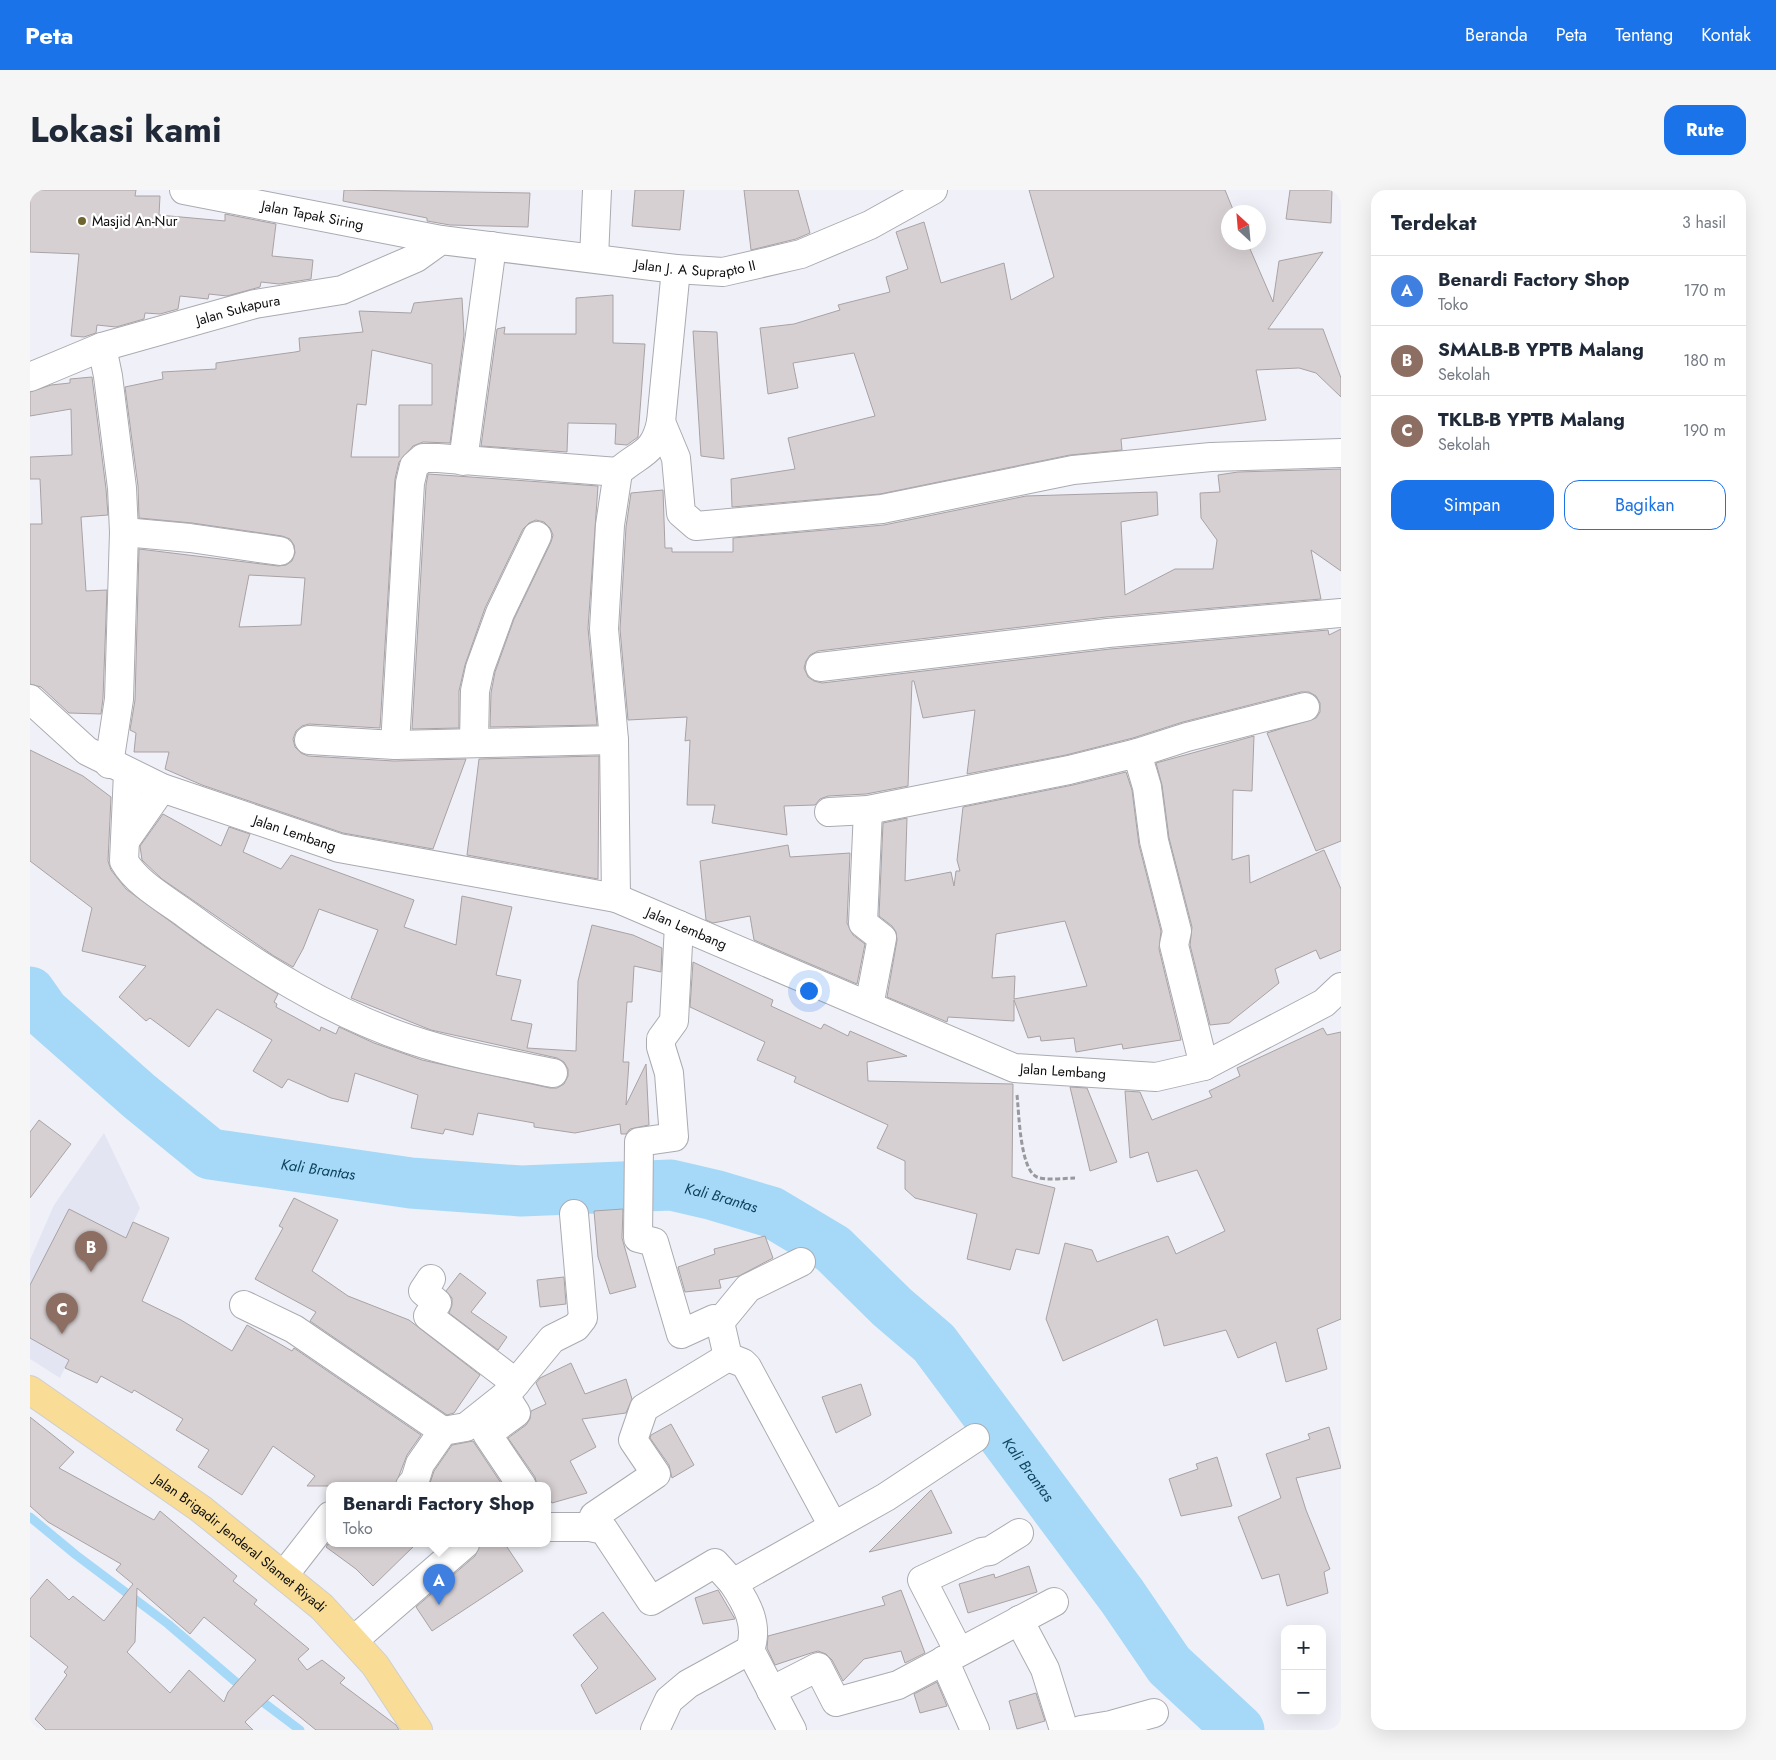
<!DOCTYPE html>
<html lang="id">
<head>
<meta charset="utf-8">
<style>
	body { margin:0; font-family:Jost,sans-serif; background:#f6f6f7; color:#1f2937 }
	.controls { position:absolute; right:15px; bottom:15px; display:grid; overflow:hidden; border-radius:10px; box-shadow:0 5px 20px #0002 }
	.controls button { width:45px; height:45px; display:grid; place-items:center; padding:0; border:0; border-bottom:1px solid #e0e1e3; background:#fff; color:#1f2937; font:25px sans-serif }
	.compass { position:absolute; left:1191px; top:15px; width:45px; height:45px; border-radius:50%; background:#fff; box-shadow:0 5px 20px #0002; rotate:334deg }
	.you { position:absolute; left:778px; top:800px; width:18px; height:18px; margin:-12px; border:4px solid #fff; border-radius:50%; background:#1a73e8; box-shadow:0 0 0 8px #1a73e833 }
	.badge { display:grid; place-items:center; width:32px; height:32px; border-radius:50%; background:#1a73e8; color:#fff; font-size:16px; font-weight:700 }
	.pin { position:absolute; translate:-50% -41px; filter:drop-shadow(0 1px 2px #0008) }
	.pin::after { content:''; position:absolute; top:26px; width:18px; height:15px; background:inherit; clip-path:polygon(0 0,100% 0,50% 100%) }
	.popup { position:absolute; left:296px; top:1292px; width:225px; height:65px; box-sizing:border-box; display:grid; place-content:center; border-radius:10px; background:#fff; filter:drop-shadow(0 1px 4px #0005); font-size:16px; white-space:nowrap; color:#747a83 }
	.popup b { font-size:19px; color:#1f2937 }
	.popup::after { content:''; position:absolute; left:50%; top:100%; margin-left:-10px; border:10px solid transparent; border-top-color:#fff }
	.list { margin:0; padding:0; list-style:none }
	h2 { display:flex; justify-content:space-between; align-items:center; height:65px; margin:0; padding:0 20px; font-size:21px }
	h2 small { font-size:16px; font-weight:400; color:#747a83 }
	.list li { display:grid; grid-template-columns:32px 1fr auto; gap:15px; align-items:center; box-sizing:border-box; height:70px; padding:0 20px; border-top:1px solid #e0e1e3 }
	.list b { display:block; font-size:19px; white-space:nowrap }
	.list p { margin:0; font-size:16px; white-space:nowrap; color:#747a83 }
	.list em { font-size:16px; font-style:normal; color:#747a83 }
	.actions { display:flex; gap:10px; padding:15px 20px }
	.actions a { flex:1; padding:11px 0; border:1px solid #1a73e8; border-radius:15px; text-align:center; font-size:18px; color:#1a73e8 }
	.actions .main { background:#1a73e8; color:#fff }
	.map { position:relative; flex:none; width:1311px; height:1540px; overflow:hidden; border-radius:15px }
	header { display:flex; align-items:center; gap:30px; box-sizing:border-box; height:70px; padding:0 25px; background:#1a73e8; color:#fff }
	header strong { font-size:24px }
	nav { display:flex; gap:28px; margin-inline-start:auto; font-size:18px }
	.intro { display:flex; align-items:center; justify-content:space-between; box-sizing:border-box; height:120px; padding:0 30px }
	h1 { margin:0; font-size:35px }
	.button { padding:12px 22px; border-radius:15px; background:#1a73e8; color:#fff; font-size:18px; font-weight:700 }
	main { display:flex; gap:30px; padding:0 30px }
	aside { flex:1; background:#fff; border-radius:15px; box-shadow:0 5px 20px #0002 }
	.map>svg:first-child { display:block }
	.built { fill:#e3e5f3 }
	.lines { fill:none; stroke-linecap:round; stroke-linejoin:round }
	.stream { stroke:#a6d9f7; stroke-width:9 }
	.river { stroke:#a6d9f7; stroke-width:51 }
	.building { fill:#d7d0d2; stroke:#a9a2a4; fill-rule:evenodd }
	.minor-casing { stroke:#aaabb1; stroke-width:30 }
	.major-casing { stroke:#cececf; stroke-width:30 }
	.path { stroke:#98989d; stroke-width:3; stroke-dasharray:5 2.5; stroke-linecap:butt }
	.minor { stroke:#fff; stroke-width:28 }
	.major { stroke:#f9dd97; stroke-width:28 }
	.poi-dot { fill:#6f6531; stroke:#fff; stroke-width:2 }
	.labels { text-anchor:middle; stroke-width:4.5; stroke-linejoin:round; paint-order:stroke }
	.street-label { font-size:14px; fill:#0c0c0e; stroke:#fff }
	.poi-label { font-size:14px; fill:#0c0c0e; stroke:#fff; text-anchor:start }
	.water-label { font-size:15px; font-style:italic; fill:#0c425b; stroke:#fff }
</style>
</head>
<body>
<header>
<strong>Peta</strong>
<nav><a>Beranda</a><a>Peta</a><a>Tentang</a><a>Kontak</a></nav>
</header>
<div class="intro"><h1>Lokasi kami</h1><a class="button">Rute</a></div>
<main>
<div class="map">
<svg width="1311" height="1540" viewBox="0 0 1311 1540">
	<rect width="100%" height="100%" fill="#f0f1f8"/>
	<!-- built -->
	<polygon class="built" points="74,943 110,1018 30,1188 0,1169 0,1070 24,1015"/>
	<g class="lines">
		<!-- stream -->
		<g class="stream">
			<polyline points="0,1327 46,1365 138,1434 214,1499"/>
			<polyline points="225,1506 270,1540"/>
		</g>
		<!-- river -->
		<path class="river" id="s1" d="M0,802L14,822L109,906L180,964L381,993L491,1001L641,995L684,1005L741,1022L803,1059L862,1117L904,1153L1092,1406L1139,1475L1209,1540"/>
	</g>
	<!-- building -->
	<g class="building">
		<polygon points="0,0 106,0 105,6 130,6 129,25 195,31 195,24 246,34 242,66 283,70 281,89 249,94 231,92 230,97 197,106 179,104 178,109 150,106 148,119 130,124 115,123 114,129 86,137 67,135 66,143 54,147 41,146 49,64 0,62"/>
		<polygon points="314,0 500,3 498,37 420,35 397,31 397,28 313,11"/>
		<polygon points="605,0 654,0 650,40 602,36"/>
		<polygon points="714,0 768,0 780,43 766,49 721,60"/>
		<polygon points="999,0 1195,0 1204,22 1198,22 1198,52 1217,52 1243,112 1249,71 1293,62 1238,139 1293,139 1311,188 1311,207 1286,183 1269,178 1226,180 1236,230 1091,249 1092,260 1040,265 850,304 702,317 701,289 765,279 758,248 845,226 824,163 763,173 768,198 738,204 730,138 764,134 810,120 808,115 860,102 856,87 878,79 866,42 894,32 911,93 974,73 981,110 1024,87"/>
		<polygon points="1260,0 1302,0 1301,33 1256,29"/>
		<polygon points="583,105 583,153 615,154 608,247 597,255 585,254 586,234 538,233 537,262 451,256 467,139 475,137 474,144 546,144 546,108"/>
		<path d="M432,108L434,145L420,253L393,252L383,256L369,272L365,289L350,538L279,534L272,536L266,541L263,549L265,557L271,563L278,566L364,571L436,569L403,659L313,643L172,595L135,579L139,562H104L106,543L100,540L105,510L109,359L248,376L256,375L262,371L265,363L264,355L260,349L252,346L162,333L109,328L108,296L95,197L133,189L132,182L186,179V173L265,162L270,161L269,148L333,142L329,121L381,123L384,113ZM342,160L402,174V215H369V267H321L327,214L336,215ZM219,385L275,388L271,435L209,437Z"/>
		<polygon points="663,141 687,142 694,269 671,266"/>
		<polygon points="62,187 76,299 78,325 51,327 56,401 77,400 73,508 71,524 39,523 11,497 0,494 0,334 12,334 10,289 0,289 0,267 42,265 41,219 0,226 0,202 21,195 40,193 40,189"/>
		<polygon points="1311,279 1311,381 1281,360 1291,409 1076,427 788,461 780,465 776,471 774,478 778,487 784,491 792,493 1080,459 1298,440 1299,445 1311,439 1311,651 1286,661 1237,543 1286,528 1290,522 1290,513 1286,506 1279,502 1271,502 1153,532 1103,548 1036,565 937,584 945,520 893,528 884,491 882,491 878,596 836,604 798,606 790,609 785,615 754,616 757,645 682,633 685,615 657,615 660,550 655,551 657,527 598,530 590,439 596,337 601,303 633,300 635,358 642,358 642,362 703,362 703,348 854,335 996,306 1127,302 1128,325 1091,332 1095,405 1145,379 1183,379 1187,350 1171,328 1170,303 1190,302 1188,285 1208,282"/>
		<polygon points="398,284 568,296 558,438 567,535 460,537 461,503 465,482 484,429 521,352 523,345 520,338 514,332 506,330 499,333 493,339 455,418 435,475 429,501 429,538 382,539 396,295"/>
		<polygon points="1224,546 1222,601 1203,600 1202,670 1219,665 1220,693 1294,660 1311,699 1311,760 1290,769 1286,760 1245,779 1249,793 1199,833 1180,835 1160,755 1162,737 1139,648 1132,595 1126,573"/>
		<polygon points="0,560 53,586 81,607 78,671 81,680 96,699 174,756 248,804 244,812 247,814 246,817 290,841 291,837 306,844 309,837 344,853 392,870 520,898 527,898 534,894 538,886 538,879 534,872 527,868 401,840 321,808 348,740 289,719 273,759 263,777 244,766 132,689 112,670 110,656 133,624 191,656 199,637 220,644 213,662 251,679 261,665 384,710 374,737 426,755 432,706 482,717 466,785 491,790 481,830 502,834 497,858 546,861 548,791 562,735 603,745 632,758 631,782 604,776 602,812 597,812 593,872 599,872 596,915 616,874 619,935 600,939 596,944 591,944 590,934 545,943 504,937 504,933 448,923 443,945 415,939 413,944 381,938 388,905 325,883 318,912 301,908 258,889 252,898 223,881 242,850 187,819 159,857 120,828 116,831 89,807 116,776 52,761 62,718 0,671"/>
		<polygon points="569,566 568,689 437,665 449,569"/>
		<path d="M1096,582L1102,600L1109,655L1131,741L1129,759L1151,850L1093,859L1092,854L1046,862L1044,848L1011,851L1010,846L998,848L984,810V831L918,827L917,832L857,807L867,750L866,742L862,736L849,726L853,633L877,628L875,691L921,682L924,696L926,681H930L927,670L933,617L1043,595ZM1035,731L1057,796L984,809L985,786L962,788L966,744Z"/>
		<polygon points="758,655 760,667 820,663 817,733 823,745 835,754 827,794 724,750 720,726 683,733 676,730 670,671"/>
		<polygon points="663,772 743,810 741,816 791,839 794,834 818,846 820,841 877,866 837,872 838,891 983,894 982,987 1025,998 1009,1064 986,1059 980,1080 937,1069 947,1024 885,1008 875,999 875,971 847,958 858,935 764,892 766,887 727,870 735,852 660,817"/>
		<polygon points="1293,838 1297,845 1311,842 1311,1129 1287,1139 1297,1179 1256,1192 1246,1152 1208,1168 1196,1140 1134,1156 1127,1129 1033,1171 1016,1129 1035,1053 1062,1060 1067,1072 1138,1046 1146,1064 1195,1041 1167,980 1127,992 1118,962 1100,968 1095,901 1110,902 1122,930 1182,907 1179,901 1210,886 1207,878"/>
		<polygon points="1040,897 1057,898 1087,972 1060,981"/>
		<polygon points="9,930 41,954 0,1008 0,942"/>
		<polygon points="264,1008 308,1030 282,1081 318,1106 379,1130 450,1185 424,1223 417,1225 280,1131 286,1122 225,1089 253,1038 249,1036"/>
		<polygon points="39,1019 96,1048 103,1032 139,1048 112,1111 151,1130 202,1161 217,1135 262,1161 264,1158 391,1245 377,1265 365,1296 277,1296 285,1286 243,1256 212,1305 168,1277 179,1260 146,1240 153,1229 104,1200 102,1203 71,1186 67,1193 35,1178 39,1170 0,1148 0,1095"/>
		<polygon points="593,1019 592,1048 606,1097 580,1104 568,1067 564,1021"/>
		<polygon points="735,1046 743,1068 709,1086 689,1090 691,1098 655,1102 648,1077 685,1064 684,1059"/>
		<polygon points="430,1083 456,1103 441,1122 477,1147 468,1160 419,1123 422,1115 422,1108 416,1101"/>
		<polygon points="534,1087 536,1114 510,1117 507,1090"/>
		<polygon points="541,1173 555,1204 596,1189 602,1209 596,1223 552,1229 566,1257 540,1271 557,1303 522,1313 518,1307 518,1296 507,1296 505,1287 478,1248 496,1235 500,1229 501,1221 516,1214 506,1193 510,1188"/>
		<polygon points="831,1194 841,1225 806,1243 792,1207"/>
		<path d="M0,1227L44,1262L29,1278L124,1330L130,1321L207,1386L203,1391L227,1410L224,1414L279,1459L268,1469L277,1480L292,1470L315,1488L310,1493L366,1535L369,1540H286L243,1505L215,1532L223,1540H16L5,1529L37,1485L34,1482L38,1477L0,1446V1409L17,1389L39,1410L43,1406L74,1431L103,1394L86,1380L91,1374L18,1332L0,1316ZM107,1398L160,1444L174,1427L226,1470L198,1502L194,1512L159,1480L140,1503L97,1462L105,1452Z"/>
		<polygon points="641,1234 664,1275 642,1288 639,1275 620,1248 621,1245"/>
		<polygon points="1299,1237 1311,1278 1266,1288 1276,1320 1300,1379 1294,1382 1298,1403 1257,1416 1249,1384 1232,1389 1208,1327 1251,1308 1236,1264 1280,1249 1278,1244"/>
		<polygon points="443,1251 473,1296 399,1296 404,1281 422,1255"/>
		<polygon points="1187,1267 1202,1316 1151,1326 1139,1289 1168,1279 1166,1274"/>
		<polygon points="901,1300 922,1343 839,1362"/>
		<polygon points="298,1354 386,1354 343,1396 326,1379 296,1357"/>
		<polygon points="450,1354 475,1354 493,1381 402,1441 386,1417 445,1366"/>
		<polygon points="999,1376 1007,1402 938,1423 929,1394 964,1384 965,1388"/>
		<polygon points="688,1400 705,1429 673,1434 665,1408"/>
		<polygon points="871,1400 895,1463 875,1473 871,1461 834,1469 813,1491 802,1470 796,1464 788,1461 781,1463 745,1475 737,1458 738,1446 855,1415 852,1407"/>
		<polygon points="573,1422 626,1489 566,1524 551,1495 568,1478 543,1445"/>
		<polygon points="907,1492 917,1516 890,1523 884,1504"/>
		<polygon points="1006,1503 1015,1531 987,1539 979,1511"/>
	</g>
	<g class="lines">
		<!-- minor casing -->
		<g class="minor-casing">
			<g id="minor">
				<path id="s2" d="M154,0L411,50L646,79L693,82L771,64L840,35L903,0"/>
				<polyline points="564,68 567,0"/>
				<polyline points="72,157 78,186 92,298 94,342 89,509 79,574"/>
				<path id="s3" d="M0,187L72,157L225,114L312,100L386,68L411,50"/>
				<polyline points="631,232 646,268 651,323 666,336 852,319 1043,280 1181,267 1311,263"/>
				<polyline points="433,271 462,56"/>
				<polyline points="94,342 160,348 250,361"/>
				<polyline points="790,477 1078,443 1311,423"/>
				<path id="s4" d="M0,509L57,561L132,598L309,658L586,708L984,878L1126,887L1174,876L1294,813L1311,797"/>
				<polyline points="279,550 365,555 584,550"/>
				<polyline points="444,552 445,501 450,478 470,423 507,346"/>
				<polyline points="365,555 380,293 384,276 393,268 408,268 588,282"/>
				<polyline points="1107,563 1157,547 1275,517"/>
				<path d="M98,583L94,671C107,694 137,710 157,725C225,775 299,822 379,849C426,865 475,873 523,883"/>
				<polyline points="838,620 833,733 852,748 839,816"/>
				<polyline points="799,622 838,620 1039,580 1107,563 1117,597 1124,651 1147,741 1144,755 1174,876"/>
				<polyline points="95,651 132,598"/>
				<path d="M586,708L584,550L574,439L580,335L588,282C610,262 624,265 631,232L646,79"/>
				<polyline points="649,735 644,831 631,849 631,857 639,883 644,947 609,952 608,1048 624,1052 651,1144 684,1129 690,1132"/>
				<polyline points="771,1072 718,1098 690,1132 698,1167 713,1173 717,1177 803,1336"/>
				<polyline points="401,1089 393,1101 407,1113 398,1126 486,1193"/>
				<polyline points="214,1115 264,1139 413,1241"/>
				<polyline points="475,1206 486,1223 457,1244 492,1296"/>
				<polyline points="380,1296 385,1290 390,1274 413,1241 436,1237 475,1206 522,1149 546,1137 553,1128 544,1024"/>
				<polyline points="518,1337 560,1337 574,1340 621,1411 685,1373 703,1393"/>
				<polyline points="560,1337 564,1326 626,1284 603,1250 614,1218 698,1167"/>
				<polyline points="254,1385 300,1326"/>
				<polyline points="989,1430 1015,1479 1034,1540"/>
				<polyline points="324,1450 435,1354"/>
				<polyline points="720,1460 762,1540"/>
				<polyline points="929,1462 892,1390 952,1362 960,1361 989,1343"/>
				<polyline points="914,1470 945,1540"/>
				<polyline points="741,1501 788,1477 806,1512 868,1495 1024,1412"/>
				<path d="M625,1540L639,1510L658,1494L720,1460C729,1435 717,1414 703,1393L856,1307L945,1248"/>
				<polyline points="1051,1540 1081,1535 1124,1523"/>
			</g>
		</g>
		<!-- major casing -->
		<g class="major-casing">
			<g id="major">
				<path id="s5" d="M0,1200L171,1319L292,1417L345,1475L388,1540"/>
			</g>
		</g>
		<!-- path -->
		<path class="path" d="M987,905C989,923 990,980 1007,987C1017,991 1035,988 1045,988"/>
		<!-- minor -->
		<use href="#minor" class="minor"/>
		<!-- major -->
		<use href="#major" class="major"/>
	</g>
	<!-- markers -->
	<circle class="poi-dot" cx="52" cy="31" r="5"/>
	<g class="labels">
		<!-- street labels -->
		<g class="street-label">
			<text dy="5" stroke="none"><textPath href="#s2" startOffset="131">Jalan Tapak Siring</textPath></text>
			<text dy="5" stroke="none"><textPath href="#s2" startOffset="518">Jalan J. A Suprapto II</textPath></text>
			<text dy="5" stroke="none"><textPath href="#s3" startOffset="219">Jalan Sukapura</textPath></text>
			<text dy="5" stroke="none"><textPath href="#s4" startOffset="301">Jalan Lembang</textPath></text>
			<text dy="5" stroke="none"><textPath href="#s4" startOffset="706">Jalan Lembang</textPath></text>
			<text dy="5" stroke="none"><textPath href="#s4" startOffset="1111">Jalan Lembang</textPath></text>
			<text dy="5" stroke="none"><textPath href="#s5" startOffset="260">Jalan Brigadir Jenderal Slamet Riyadi</textPath></text>
		</g>
		<!-- poi labels -->
		<g class="poi-label">
			<text x="62" y="36">Masjid An-Nur</text>
		</g>
		<!-- water labels -->
		<g class="water-label">
			<text dy="5" stroke="none"><textPath href="#s1" startOffset="352">Kali Brantas</textPath></text>
			<text dy="5" stroke="none"><textPath href="#s1" startOffset="758">Kali Brantas</textPath></text>
			<text dy="5" stroke="none"><textPath href="#s1" startOffset="1178">Kali Brantas</textPath></text>
		</g>
	</g>
</svg>
<div class="controls">
<button>+</button>
<button>−</button>
</div>
<svg class="compass" viewBox="-18 -18 36 36"><path d="M0-13l5 13h-10z" fill="#e53935"/><path d="M0 13l5-13h-10z" fill="#747a83"/></svg>
<div class="you"></div>
<div class="pin badge" style="left:409px;top:1415px;background:#3f7fe0">A</div>
<div class="popup"><b>Benardi Factory Shop</b>Toko</div>
<div class="pin badge" style="left:61px;top:1082px;background:#8d6e63">B</div>
<div class="pin badge" style="left:32px;top:1144px;background:#8d6e63">C</div>
</div>
<aside>
<h2>Terdekat<small>3 hasil</small></h2>
<ul class="list">
<li><span class="badge" style="background:#3f7fe0">A</span><div><b>Benardi Factory Shop</b><p>Toko</p></div><em>170 m</em></li>
<li><span class="badge" style="background:#8d6e63">B</span><div><b>SMALB-B YPTB Malang</b><p>Sekolah</p></div><em>180 m</em></li>
<li><span class="badge" style="background:#8d6e63">C</span><div><b>TKLB-B YPTB Malang</b><p>Sekolah</p></div><em>190 m</em></li>
</ul>
<div class="actions"><a class="main">Simpan</a><a>Bagikan</a></div>
</aside>
</main>
</body>
</html>
